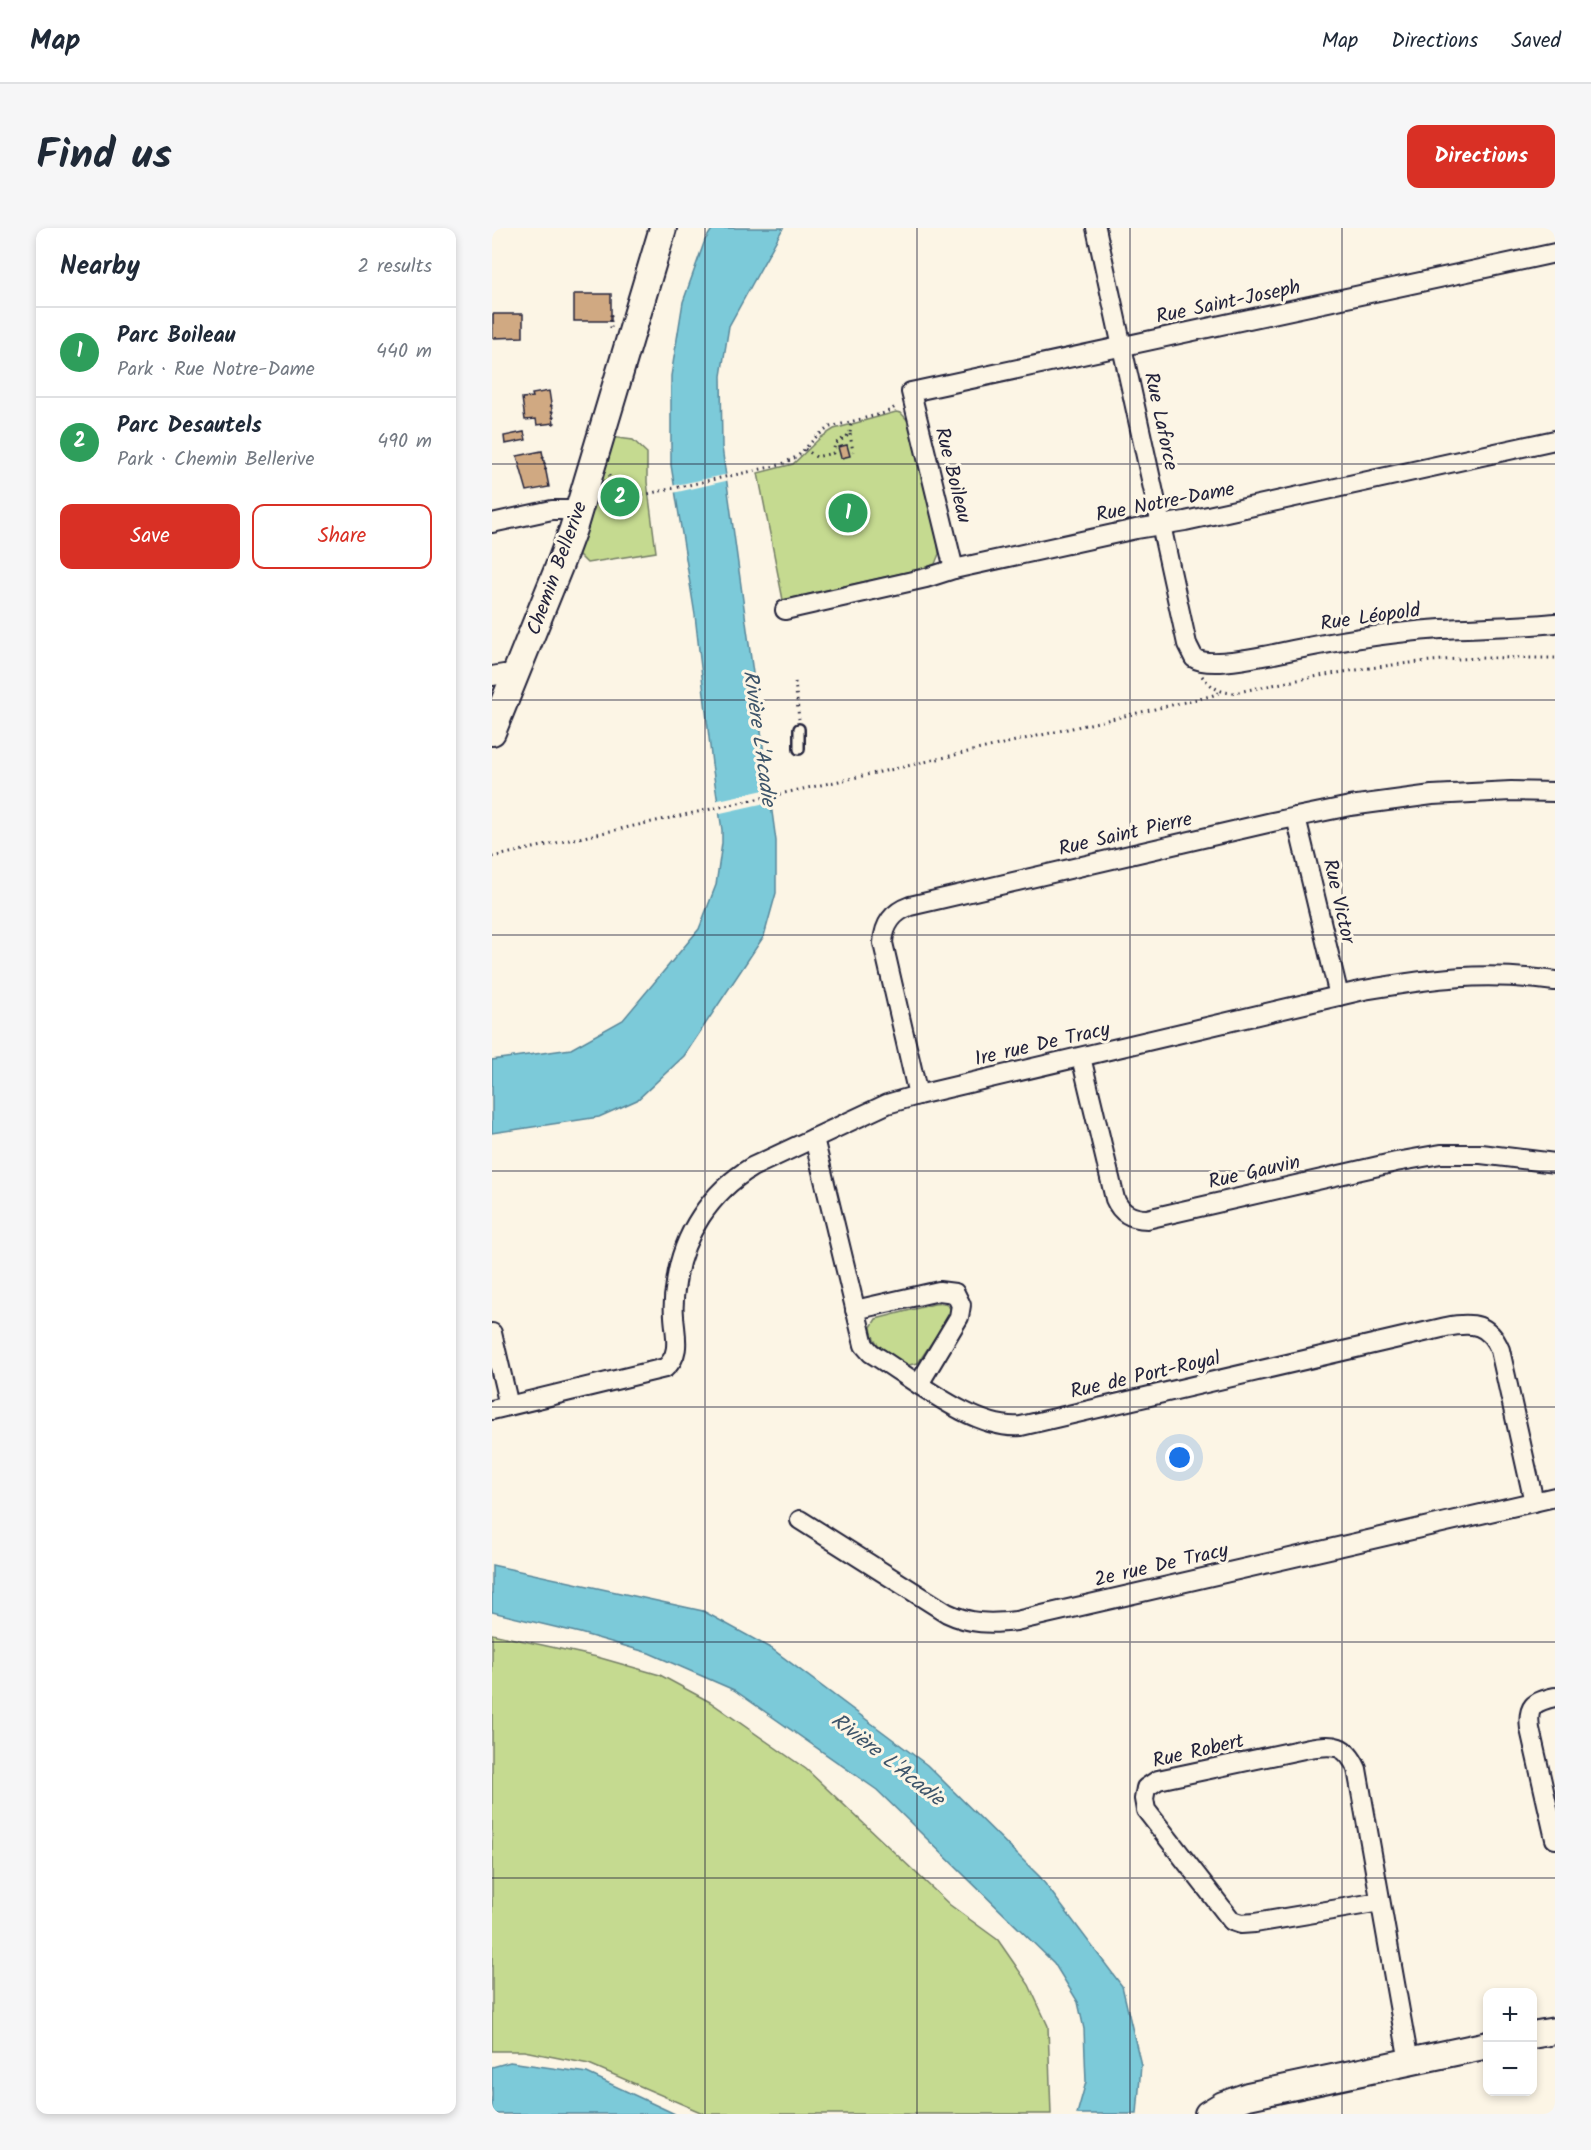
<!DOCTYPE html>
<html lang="en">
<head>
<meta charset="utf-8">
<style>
	body { margin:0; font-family:Kalam,sans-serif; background:#f6f6f7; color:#1f2937 }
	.controls { position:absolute; right:18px; bottom:18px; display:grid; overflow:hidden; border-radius:12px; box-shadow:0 3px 9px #0003 }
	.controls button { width:54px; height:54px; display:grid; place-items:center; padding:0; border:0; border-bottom:2px solid #e0e1e3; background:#fff; color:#1f2937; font:30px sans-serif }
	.you { position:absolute; left:688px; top:1230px; width:21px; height:21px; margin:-15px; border:4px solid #fff; border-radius:50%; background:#1a73e8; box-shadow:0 0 0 9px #1a73e833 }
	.badge { display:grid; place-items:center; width:39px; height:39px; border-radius:50%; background:#d93025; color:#fff; font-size:20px; font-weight:700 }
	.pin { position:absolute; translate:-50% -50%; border:3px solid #fff; box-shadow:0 2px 6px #0006 }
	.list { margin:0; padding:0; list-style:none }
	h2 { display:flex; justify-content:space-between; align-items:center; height:78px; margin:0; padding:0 24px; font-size:26px }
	h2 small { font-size:20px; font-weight:400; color:#747a83 }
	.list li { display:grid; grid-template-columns:39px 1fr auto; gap:18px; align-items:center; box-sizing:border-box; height:90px; padding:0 24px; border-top:2px solid #e0e1e3 }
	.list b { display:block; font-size:22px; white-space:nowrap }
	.list p { margin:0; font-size:20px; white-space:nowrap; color:#747a83 }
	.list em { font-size:20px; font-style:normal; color:#747a83 }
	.actions { display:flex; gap:12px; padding:18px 24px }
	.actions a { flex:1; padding:14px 0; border:2px solid #d93025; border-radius:12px; text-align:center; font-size:21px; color:#d93025 }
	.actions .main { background:#d93025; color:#fff }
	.map { position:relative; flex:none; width:1063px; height:1886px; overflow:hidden; border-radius:12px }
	header { display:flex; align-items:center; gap:36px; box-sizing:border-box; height:84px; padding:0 30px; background:#fff; border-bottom:2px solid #e0e1e3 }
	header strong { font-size:28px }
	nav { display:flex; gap:33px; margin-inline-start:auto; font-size:21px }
	.intro { display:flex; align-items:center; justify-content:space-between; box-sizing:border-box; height:144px; padding:0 36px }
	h1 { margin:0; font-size:42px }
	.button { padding:15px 27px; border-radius:12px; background:#d93025; color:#fff; font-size:21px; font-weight:700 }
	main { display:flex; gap:36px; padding:0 36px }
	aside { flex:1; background:#fff; border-radius:12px; box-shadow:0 3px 9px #0003 }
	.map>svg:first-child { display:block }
	.green { fill:#c5da90; stroke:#747e66; stroke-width:1.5 }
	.water { fill:#7ccad9; stroke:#58879a; stroke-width:1.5 }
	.pier { fill:#fcf5e5 }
	.building { fill:#d0a982; stroke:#22223b; stroke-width:1.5 }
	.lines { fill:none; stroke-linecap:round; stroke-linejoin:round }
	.lane-casing { stroke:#22223b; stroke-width:14 }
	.street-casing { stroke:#22223b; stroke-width:22 }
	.secondary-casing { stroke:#22223b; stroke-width:30 }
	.path { stroke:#22223b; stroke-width:3; stroke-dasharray:1.5 4.5; stroke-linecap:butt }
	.lane { stroke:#fcf5e5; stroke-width:9 }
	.street { stroke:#fcf5e5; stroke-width:18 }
	.secondary { stroke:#fcf5e5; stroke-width:26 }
	.grid { fill:none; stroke:#22223b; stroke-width:1.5; stroke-opacity:0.55 }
	.labels { text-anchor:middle; stroke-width:6; stroke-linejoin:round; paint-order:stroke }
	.street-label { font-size:20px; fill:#22223b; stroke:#fcf5e5 }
	.water-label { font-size:21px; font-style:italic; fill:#3d546a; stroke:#fcf5e5 }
</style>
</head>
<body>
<header>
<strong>Map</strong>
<nav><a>Map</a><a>Directions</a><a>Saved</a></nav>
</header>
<div class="intro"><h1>Find us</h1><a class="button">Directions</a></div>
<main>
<aside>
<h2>Nearby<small>2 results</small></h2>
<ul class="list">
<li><span class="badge" style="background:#2e9e5b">1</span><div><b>Parc Boileau</b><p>Park · Rue Notre-Dame</p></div><em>440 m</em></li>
<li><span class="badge" style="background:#2e9e5b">2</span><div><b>Parc Desautels</b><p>Park · Chemin Bellerive</p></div><em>490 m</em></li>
</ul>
<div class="actions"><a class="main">Save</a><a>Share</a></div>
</aside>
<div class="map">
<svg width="1063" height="1886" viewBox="0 0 1063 1886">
	<rect width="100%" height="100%" fill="#fcf5e5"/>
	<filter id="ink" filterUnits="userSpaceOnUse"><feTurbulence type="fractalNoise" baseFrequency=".0167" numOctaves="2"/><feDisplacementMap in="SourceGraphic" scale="12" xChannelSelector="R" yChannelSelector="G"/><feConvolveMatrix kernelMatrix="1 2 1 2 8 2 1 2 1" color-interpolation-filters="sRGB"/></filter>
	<g filter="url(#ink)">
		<!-- green -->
		<g class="green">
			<polygon points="404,184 409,185 418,195 433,252 446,317 447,326 443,336 433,340 291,372 266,245 301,236 328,210 342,201"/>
			<polygon points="118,209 141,212 155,225 155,254 164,324 95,335 82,322"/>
			<path d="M442,1076C450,1075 456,1075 459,1082L458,1087L426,1135L417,1137C401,1128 380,1120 379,1099L384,1091Z"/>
			<polygon points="0,1406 105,1429 168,1447 218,1474 314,1541 458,1677 506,1712 537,1757 556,1798 559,1886 213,1886 97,1836 32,1823 0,1823"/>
		</g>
		<!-- water -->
		<g class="water">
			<polygon points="221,0 291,0 237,98 229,148 230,219 284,613 284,665 272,708 192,828 145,872 107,889 0,905 0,832 79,821 131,792 207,701 224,657 230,615 230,602 220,536 203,387 179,237 179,148 191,74 213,12"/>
			<polygon points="0,1337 211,1383 280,1421 435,1537 548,1649 630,1758 649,1837 645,1886 585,1886 594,1854 592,1801 586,1774 562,1735 385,1562 242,1462 157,1425 88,1405 0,1384"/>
			<polygon points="18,1834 95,1845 183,1886 0,1886 0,1839"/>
		</g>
		<!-- pier -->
		<g class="pier">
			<polygon points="237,246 238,252 181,265 179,258"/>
			<polygon points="281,560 282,573 224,586 222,573"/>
		</g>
		<!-- building -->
		<g class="building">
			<rect x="82" y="66" width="37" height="27"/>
			<polygon points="1,86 31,86 31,109 1,110"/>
			<polygon points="57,163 62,195 45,197 44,191 33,192 30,170 41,169 40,166"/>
			<polygon points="32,204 34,212 13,216 12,208"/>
			<polygon points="355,217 358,228 349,230 346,219"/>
			<polygon points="50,223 57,259 35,263 25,228"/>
		</g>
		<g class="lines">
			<!-- lane casing -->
			<g class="lane-casing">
				<polyline id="lane" points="307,501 307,521"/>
			</g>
			<!-- street casing -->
			<g class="street-casing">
				<g id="street">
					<path d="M604,0L695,416L702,430C717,440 764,429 782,426C837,414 893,405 949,401C987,399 1025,399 1063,395"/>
					<polyline points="0,295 60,282 87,282"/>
					<polyline points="462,341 419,164 1063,25"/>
					<polyline points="293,382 434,350 462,341 644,301 693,293 1063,212"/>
					<polyline points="0,448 12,446 23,448"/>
					<polyline points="804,589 847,768"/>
					<path d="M589,829L623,971C629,985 639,991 655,991L904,934L949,926H989L1063,935"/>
					<path d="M426,867L391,715C392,696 401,684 418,678L780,594L858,578L940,567L1019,563L1063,564"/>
					<path d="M322,910L372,1117L379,1125C419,1149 482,1203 529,1198L954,1099C980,1094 997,1095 1008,1122L1042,1274"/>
					<polyline points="363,1082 447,1063 463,1065 469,1077 467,1089 427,1156"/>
					<polyline points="0,1105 17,1178"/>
					<path d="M0,1182L173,1140C190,1126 183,1107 182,1088C181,1077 182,1066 184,1055C190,1007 219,964 260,939L395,876L426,867L872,762C942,750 991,743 1063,753"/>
					<path d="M308,1292L455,1385C478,1396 499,1396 524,1393L1063,1269"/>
					<path d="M1063,1469C1041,1474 1035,1478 1038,1501L1063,1611"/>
					<path d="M888,1674L763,1695L749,1696L740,1693L654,1582L652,1571L654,1560L666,1552L817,1520C842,1516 854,1516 865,1541L917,1834"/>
				</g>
			</g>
			<!-- secondary casing -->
			<g class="secondary-casing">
				<g id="secondary">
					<polyline points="0,504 68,336 81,301 171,0"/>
					<polyline points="1040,1807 1063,1803"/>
					<polyline points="716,1886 731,1877 756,1868 996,1817"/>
				</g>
			</g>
			<!-- path -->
			<g class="path">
				<polyline points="119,100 119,82"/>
				<polyline points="59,177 62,195 65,199"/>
				<polyline points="358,206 361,224"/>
				<polyline points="313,221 324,229 341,225 343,216 358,206 359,194"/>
				<polyline points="51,229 54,244"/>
				<polyline points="117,247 123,253 127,272"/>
				<polyline points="109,271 132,271 288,237 306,228 325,208 338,199 393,185 405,178"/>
				<path d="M710,448C719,459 728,465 742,465C811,450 882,437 952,432C989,429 1026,430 1063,430"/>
				<polyline points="303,454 307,491"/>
				<polyline points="0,629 402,541 719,468 729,464"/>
			</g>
			<!-- lane -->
			<use href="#lane" class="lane"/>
			<!-- street -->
			<use href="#street" class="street"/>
			<!-- secondary -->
			<use href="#secondary" class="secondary"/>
		</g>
	</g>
	<!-- grid -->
	<path class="grid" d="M213,0V1886M425,0V1886M638,0V1886M850,0V1886M0,236H1063M0,472H1063M0,707H1063M0,943H1063M0,1179H1063M0,1414H1063M0,1650H1063"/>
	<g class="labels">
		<!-- street labels -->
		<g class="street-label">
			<text transform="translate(736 73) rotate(-12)" y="7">Rue Saint-Joseph</text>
			<text transform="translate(670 193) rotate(78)" y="7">Rue Laforce</text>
			<text transform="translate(462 247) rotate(76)" y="7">Rue Boileau</text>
			<text transform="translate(673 273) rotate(-11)" y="7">Rue Notre-Dame</text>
			<text transform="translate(64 340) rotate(-70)" y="7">Chemin Bellerive</text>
			<text transform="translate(878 388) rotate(-8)" y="7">Rue Léopold</text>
			<text transform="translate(633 605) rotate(-13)" y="7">Rue Saint Pierre</text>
			<text transform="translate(848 673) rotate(77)" y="7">Rue Victor</text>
			<text transform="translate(550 815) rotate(-13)" y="7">1re rue De Tracy</text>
			<text transform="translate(762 943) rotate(-13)" y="7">Rue Gauvin</text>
			<text transform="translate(653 1146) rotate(-13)" y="7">Rue de Port-Royal</text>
			<text transform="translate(669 1336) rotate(-13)" y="7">2e rue De Tracy</text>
			<text transform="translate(706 1522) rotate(-13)" y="7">Rue Robert</text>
		</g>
		<!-- water labels -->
		<g class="water-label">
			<text transform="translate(268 510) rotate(82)" y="7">Rivière L'Acadie</text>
			<text transform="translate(396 1531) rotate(38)" y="7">Rivière L'Acadie</text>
		</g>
	</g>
</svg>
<div class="controls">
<button>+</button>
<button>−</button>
</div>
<div class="you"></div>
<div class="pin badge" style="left:356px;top:285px;background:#2e9e5b">1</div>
<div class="pin badge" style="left:128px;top:269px;background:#2e9e5b">2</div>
</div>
</main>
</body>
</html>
